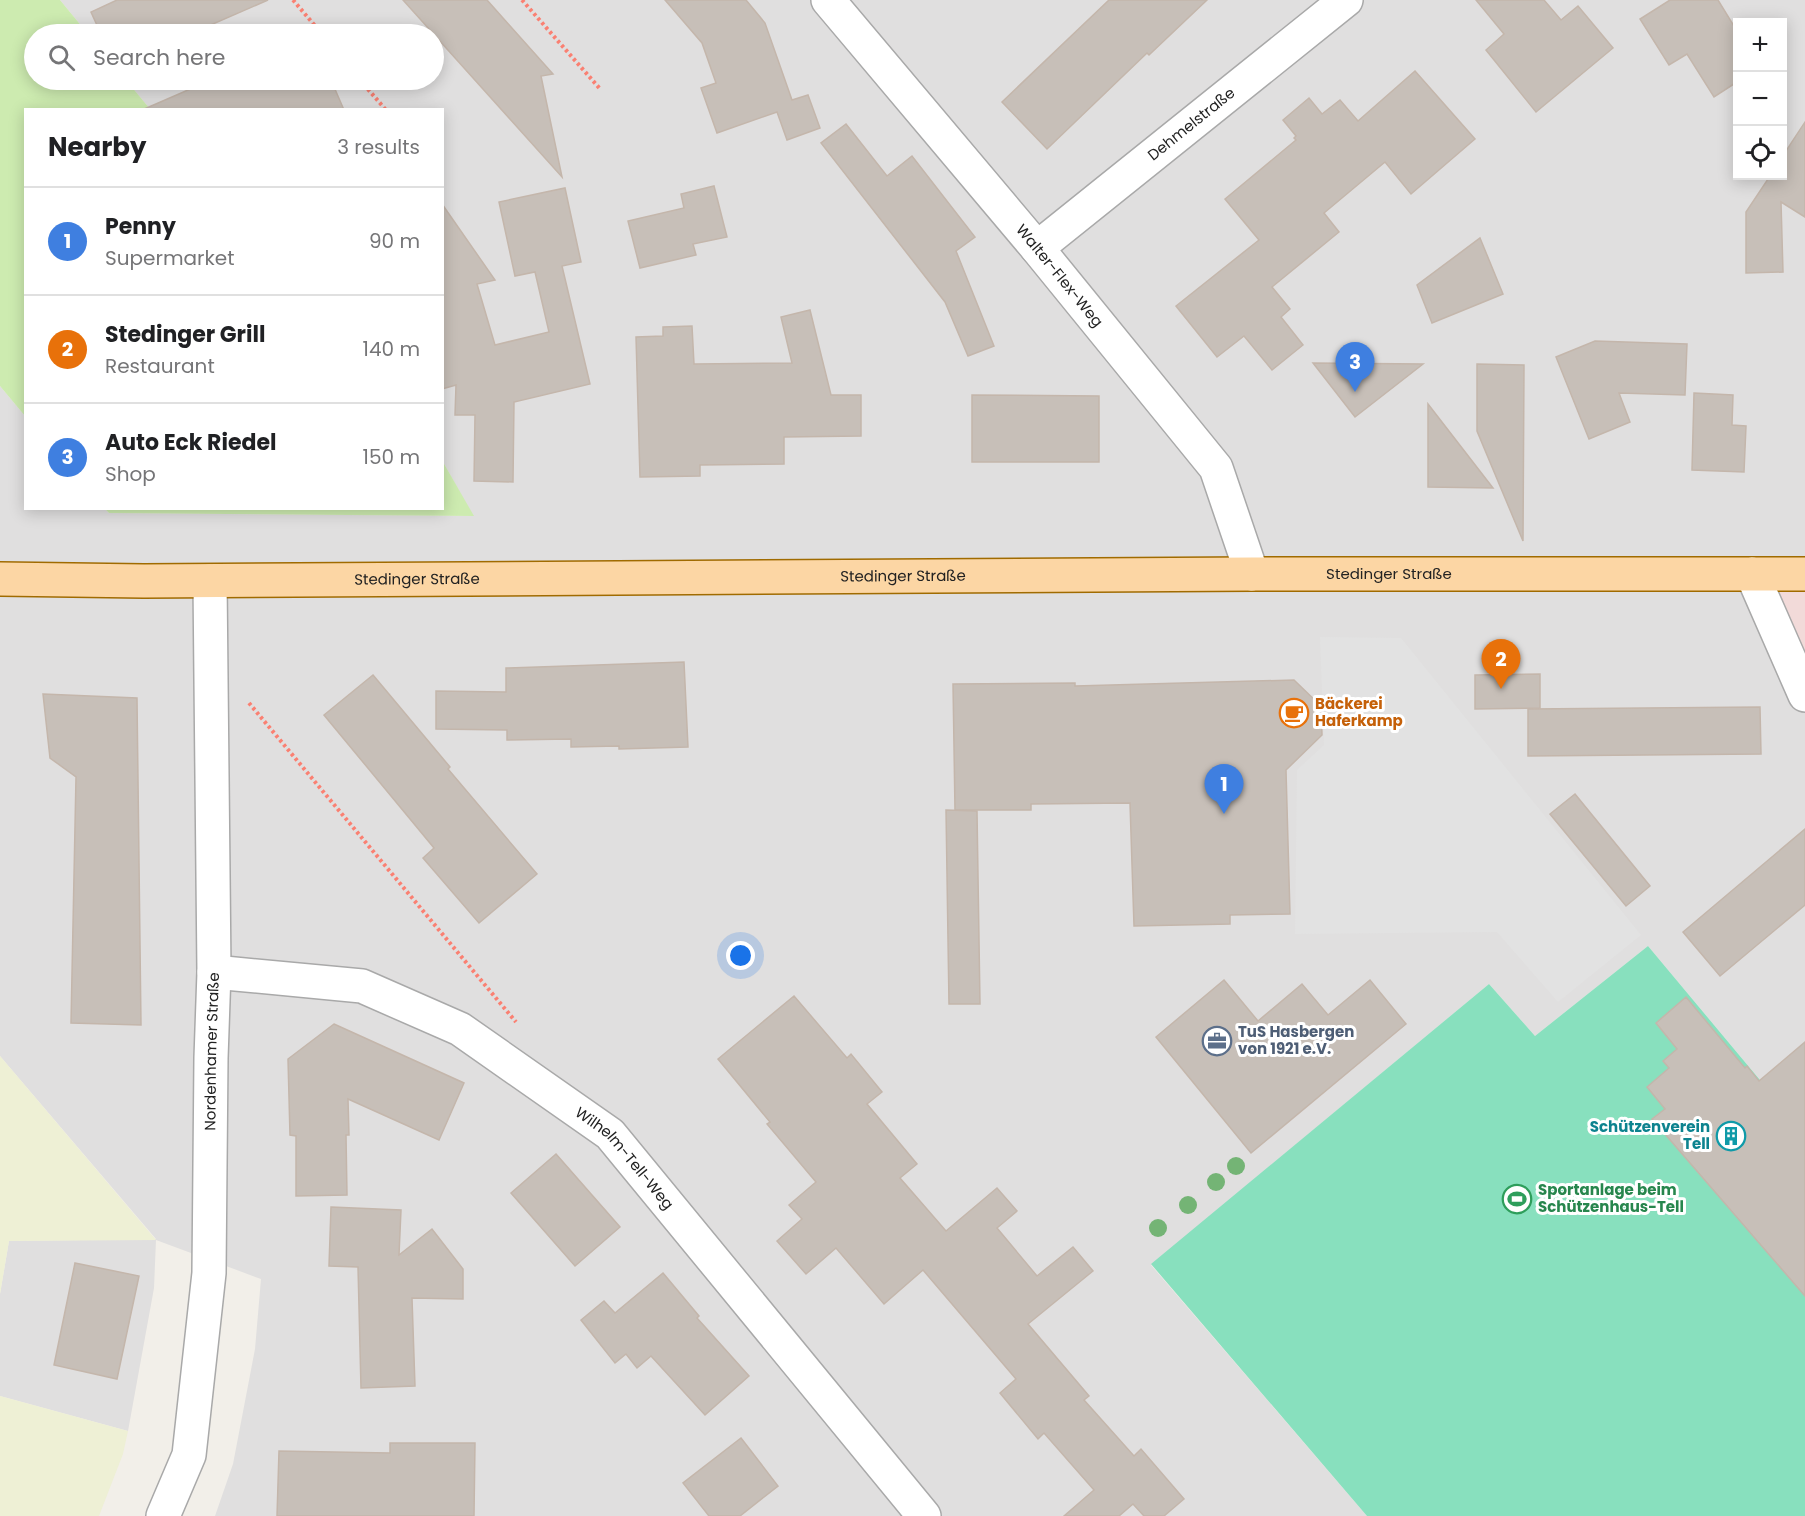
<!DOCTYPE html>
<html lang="en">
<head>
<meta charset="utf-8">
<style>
	body { margin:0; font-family:Poppins,sans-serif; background:#f6f6f6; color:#202124 }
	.controls { position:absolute; right:18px; top:18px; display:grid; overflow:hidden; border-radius:0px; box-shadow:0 3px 15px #0003 }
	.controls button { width:54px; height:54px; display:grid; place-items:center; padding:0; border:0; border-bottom:2px solid #e0e0e0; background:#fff; color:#202124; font:30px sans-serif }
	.you { position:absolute; left:741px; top:956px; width:21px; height:21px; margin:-15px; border:4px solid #fff; border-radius:50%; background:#1a73e8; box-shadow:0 0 0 9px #1a73e833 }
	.badge { display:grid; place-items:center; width:39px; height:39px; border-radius:50%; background:#0b8043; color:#fff; font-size:20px; font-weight:700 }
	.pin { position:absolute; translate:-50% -50px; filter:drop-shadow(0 2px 3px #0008) }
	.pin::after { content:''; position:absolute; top:32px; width:21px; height:18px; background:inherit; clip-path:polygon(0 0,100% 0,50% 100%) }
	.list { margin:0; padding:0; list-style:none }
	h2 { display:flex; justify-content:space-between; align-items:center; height:78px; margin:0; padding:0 24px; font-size:26px }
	h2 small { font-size:20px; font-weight:400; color:#757577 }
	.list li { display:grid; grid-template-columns:39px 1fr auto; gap:18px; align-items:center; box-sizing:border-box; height:108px; padding:0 24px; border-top:2px solid #e0e0e0 }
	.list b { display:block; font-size:22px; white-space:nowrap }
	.list p { margin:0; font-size:20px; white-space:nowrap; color:#757577 }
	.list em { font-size:20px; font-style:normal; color:#757577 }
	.icon { flex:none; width:33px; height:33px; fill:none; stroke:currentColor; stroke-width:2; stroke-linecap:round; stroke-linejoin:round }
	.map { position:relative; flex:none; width:1805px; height:1516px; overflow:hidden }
	.search { position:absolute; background:#fff; box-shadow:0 3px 15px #0003; left:24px; top:24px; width:420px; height:66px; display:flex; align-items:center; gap:15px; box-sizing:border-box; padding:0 21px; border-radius:33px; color:#757577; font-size:22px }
	.panel { position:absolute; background:#fff; box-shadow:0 3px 15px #0003; left:24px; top:108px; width:420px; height:402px; border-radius:0px }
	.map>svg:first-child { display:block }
	.residential { fill:#e0dfdf; fill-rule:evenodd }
	.commercial { fill:#f2dad9 }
	.farmland { fill:#eef0d5 }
	.grass { fill:#cdebb0 }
	.pitch { fill:#88e0be }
	.parking { fill:#e2e2e2 }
	.building { fill:#c7bfb8; stroke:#c4b6ab; stroke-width:1.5 }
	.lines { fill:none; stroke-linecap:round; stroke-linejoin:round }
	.minor-casing { stroke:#a9a9a9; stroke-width:36 }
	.major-casing { stroke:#a06b00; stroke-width:36 }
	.path { stroke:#fa8072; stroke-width:4; stroke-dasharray:3 3; stroke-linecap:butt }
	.minor { stroke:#fff; stroke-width:33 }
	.major { stroke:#fcd6a4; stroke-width:33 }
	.tree { fill:#74b475 }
	.labels { text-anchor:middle; stroke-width:6; stroke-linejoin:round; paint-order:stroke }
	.street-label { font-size:15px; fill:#222; stroke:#fff }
	.food-label { font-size:15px; font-weight:bold; fill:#c56008; stroke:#fff; text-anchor:start }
	.service-label { font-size:15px; font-weight:bold; fill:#4e5e75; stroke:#fff; text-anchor:start }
	.culture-label { font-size:15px; font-weight:bold; fill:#0d838f; stroke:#fff; text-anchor:end }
	.leisure-label { font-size:15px; font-weight:bold; fill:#27864d; stroke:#fff; text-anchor:start }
</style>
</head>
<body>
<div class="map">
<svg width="1805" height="1516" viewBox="0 0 1805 1516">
	<rect width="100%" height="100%" fill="#f2efe9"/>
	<!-- residential -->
	<path class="residential" d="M60,0H1805V1134L1648,946L1535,1036L1489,984L1151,1265L1367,1516H215L233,1464L255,1349L261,1279L156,1240L154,1288L128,1431L0,1396V1294L9,1241L156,1239L0,1056V386L25,416L26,508L105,509L109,513L473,516L443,462L442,110L150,109L126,80H434V34H88ZM1738,22H1782V176H1738Z"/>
	<!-- commercial -->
	<polygon class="commercial" points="1756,588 1805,589 1805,705"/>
	<!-- farmland -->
	<g class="farmland">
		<polygon points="0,1056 156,1240 9,1241 0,1294"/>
		<polygon points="0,1396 128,1431 123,1454 99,1516 0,1516"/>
	</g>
	<!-- grass -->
	<g class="grass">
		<polygon points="0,0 60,0 88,34 34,34 34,80 126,80 150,109 26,110 25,416 0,386"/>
		<polygon points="443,462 474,516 109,513 105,509 442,508"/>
	</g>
	<!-- pitch -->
	<polygon class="pitch" points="1648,946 1805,1134 1805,1516 1367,1516 1151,1264 1489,984 1535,1036"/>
	<!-- parking -->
	<polygon class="parking" points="1320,637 1401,638 1641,935 1558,1002 1497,932 1295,934 1297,770 1324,745"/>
	<!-- building -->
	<g class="building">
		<polygon points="117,0 268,0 190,34 101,34 91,12"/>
		<polygon points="403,0 487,0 553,74 541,76 562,177"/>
		<polygon points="665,0 746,0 765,23 792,100 808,95 820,128 787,140 777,112 717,133 701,88 716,83 702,43"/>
		<polygon points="1109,0 1207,0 1149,55 1147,53 1047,149 1002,102"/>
		<polygon points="1476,0 1544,0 1561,20 1578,6 1613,48 1536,112 1486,50 1504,34"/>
		<polygon points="1670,0 1718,0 1737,31 1737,82 1714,97 1687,54 1669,65 1640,19"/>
		<polygon points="1415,71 1475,139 1411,194 1385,162 1324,213 1339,232 1272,287 1290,309 1281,317 1303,345 1272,370 1244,336 1217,357 1176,306 1259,240 1225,199 1296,140 1294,138 1296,136 1283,120 1309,98 1322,114 1340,100 1358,121"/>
		<polygon points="211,80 331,80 344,110 142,110"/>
		<polygon points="1805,122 1805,217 1781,202 1783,272 1746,273 1746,212 1770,176 1782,176 1782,157"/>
		<polygon points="846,124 887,176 912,156 975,237 956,251 994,346 968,356 945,302 821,143"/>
		<polygon points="714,186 727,237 693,244 696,255 640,268 628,221 684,208 681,194"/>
		<polygon points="565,188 581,262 562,266 590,384 514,402 513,482 474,481 475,415 455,415 456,385 442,389 442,204 495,280 477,284 495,345 549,332 535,272 515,276 499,202"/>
		<polygon points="1480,238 1503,294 1432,323 1417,285"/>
		<polygon points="810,310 831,395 861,395 861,436 784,437 784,464 700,465 700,476 640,477 636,337 663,336 663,327 692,326 694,364 792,363 781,317"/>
		<polygon points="1595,341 1687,344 1685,395 1619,393 1630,422 1589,439 1556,357"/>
		<polygon points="1313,363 1423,364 1355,417"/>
		<polygon points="1477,364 1524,365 1523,541 1477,431"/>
		<polygon points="1694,393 1733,395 1732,425 1746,426 1744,472 1692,470"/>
		<polygon points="972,395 1099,396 1099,462 972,462"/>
		<polygon points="1428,404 1493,488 1428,487"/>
		<polygon points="684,662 688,747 619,749 619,746 571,747 571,739 507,740 507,730 436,729 436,691 506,692 506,668"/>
		<polygon points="1540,674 1540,708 1475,709 1475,675"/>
		<polygon points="373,675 450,767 448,769 537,874 479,923 423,858 434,848 324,715"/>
		<polygon points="1294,680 1321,706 1322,735 1286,770 1290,914 1230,915 1230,924 1134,926 1130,803 1031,804 1031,810 955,810 953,684 1075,683 1075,686"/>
		<polygon points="43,694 137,698 141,1025 71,1023 76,777 50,758"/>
		<polygon points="1760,707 1761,754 1528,756 1528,709"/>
		<polygon points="1575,794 1650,886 1626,906 1550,814"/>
		<polygon points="946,810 977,811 980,1004 949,1004"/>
		<polygon points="1805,829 1805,905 1720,976 1683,932"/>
		<polygon points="1224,980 1258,1021 1302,984 1328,1015 1370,980 1406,1024 1251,1153 1156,1037"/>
		<polygon points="794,996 847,1058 851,1054 882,1092 867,1104 917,1164 900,1178 946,1231 997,1188 1017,1211 997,1228 1037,1276 1073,1247 1093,1271 1028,1324 1089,1396 1084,1400 1134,1456 1141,1449 1184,1499 1164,1516 1144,1516 1133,1504 1119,1516 1064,1516 1094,1490 1044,1433 1038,1439 1000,1393 1016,1379 923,1270 884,1304 836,1248 806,1274 777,1241 802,1219 789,1205 816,1182 767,1124 770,1122 718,1059"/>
		<polygon points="1686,997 1745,1068 1747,1066 1759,1081 1805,1042 1805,1296 1652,1119 1665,1109 1647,1087 1669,1068 1663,1061 1677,1049 1656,1023"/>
		<polygon points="334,1024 464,1083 439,1140 348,1099 349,1135 346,1135 347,1195 296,1196 296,1136 290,1135 288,1059"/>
		<polygon points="556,1154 620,1227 575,1266 511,1193"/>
		<polygon points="331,1207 401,1210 399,1255 432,1229 463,1269 463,1299 412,1298 415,1386 361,1388 358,1267 329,1266"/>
		<polygon points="75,1263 139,1276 117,1379 54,1365"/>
		<polygon points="663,1273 699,1316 697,1318 749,1376 705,1415 651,1356 637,1368 626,1354 615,1363 581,1320 604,1301 615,1313"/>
		<polygon points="741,1438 778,1486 740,1516 709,1516 683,1483"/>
		<polygon points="390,1443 475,1443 474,1516 277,1516 279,1451 390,1453"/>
	</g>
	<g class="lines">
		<!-- minor casing -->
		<g class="minor-casing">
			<g id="minor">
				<path id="s1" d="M828,0L1037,248L1216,468L1252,574"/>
				<path id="s2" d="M1037,248L1346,0"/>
				<polyline points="1752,574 1805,695"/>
				<path id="s3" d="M214,972L362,986L460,1029L610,1134L924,1516"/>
				<path id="s4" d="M163,1516L189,1455L209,1273L211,1058L214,972L210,581"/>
			</g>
		</g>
		<!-- major casing -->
		<g class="major-casing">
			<g id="major">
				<path id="s5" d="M0,579L144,581L1252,574H1805"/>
			</g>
		</g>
		<!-- path -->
		<g class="path">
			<polyline points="293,0 322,34"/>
			<polyline points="522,0 601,90"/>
			<polyline points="360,80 386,110"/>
			<polyline points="249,703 516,1022"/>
		</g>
		<!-- minor -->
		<use href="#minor" class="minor"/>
		<!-- major -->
		<use href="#major" class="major"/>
	</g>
	<!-- trees -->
	<g class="tree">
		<circle cx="1236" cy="1166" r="9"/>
		<circle cx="1216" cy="1182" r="9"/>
		<circle cx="1188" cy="1205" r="9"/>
		<circle cx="1158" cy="1228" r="9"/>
	</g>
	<!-- icons -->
	<defs>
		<g id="cafe-ring" transform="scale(1.5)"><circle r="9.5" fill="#fff" stroke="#e8710a" stroke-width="1.5"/><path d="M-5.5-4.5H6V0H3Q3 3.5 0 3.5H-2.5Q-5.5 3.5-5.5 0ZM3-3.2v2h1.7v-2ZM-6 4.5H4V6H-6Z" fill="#e8710a"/></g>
		<g id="office-ring" transform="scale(1.5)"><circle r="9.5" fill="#fff" stroke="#5c6f8a" stroke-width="1.5"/><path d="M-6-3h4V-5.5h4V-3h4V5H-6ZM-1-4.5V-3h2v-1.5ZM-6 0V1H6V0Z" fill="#5c6f8a"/></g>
		<g id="building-ring" transform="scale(1.5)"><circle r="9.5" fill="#fff" stroke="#0f9aa8" stroke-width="1.5"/><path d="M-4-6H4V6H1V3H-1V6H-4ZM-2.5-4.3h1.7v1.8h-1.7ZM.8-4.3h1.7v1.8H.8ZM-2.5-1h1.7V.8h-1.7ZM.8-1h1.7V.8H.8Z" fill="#0f9aa8"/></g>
		<g id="stadium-ring" transform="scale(1.5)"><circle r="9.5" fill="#fff" stroke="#2e9e5b" stroke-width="1.5"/><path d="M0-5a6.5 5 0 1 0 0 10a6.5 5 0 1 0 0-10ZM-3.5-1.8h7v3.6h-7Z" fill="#2e9e5b"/></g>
	</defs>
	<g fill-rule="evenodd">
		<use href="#cafe-ring" x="1294" y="713"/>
		<use href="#office-ring" x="1217" y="1041"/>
		<use href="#building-ring" x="1731" y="1136"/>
		<use href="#stadium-ring" x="1517" y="1199"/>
	</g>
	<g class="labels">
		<!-- street labels -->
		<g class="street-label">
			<text dy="5" stroke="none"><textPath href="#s2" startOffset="198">Dehmelstraße</textPath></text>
			<text dy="5" stroke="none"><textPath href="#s1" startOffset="360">Walter-Flex-Weg</textPath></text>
			<text dy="5" stroke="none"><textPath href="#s5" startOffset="1389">Stedinger Straße</textPath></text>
			<text dy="5" stroke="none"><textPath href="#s5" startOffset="903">Stedinger Straße</textPath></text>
			<text dy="5" stroke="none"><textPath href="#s5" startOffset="417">Stedinger Straße</textPath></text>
			<text dy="5" stroke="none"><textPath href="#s4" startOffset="471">Nordenhamer Straße</textPath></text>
			<text dy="5" stroke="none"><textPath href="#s3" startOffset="466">Wilhelm-Tell-Weg</textPath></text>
		</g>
		<!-- food labels -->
		<g class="food-label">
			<text x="1315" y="709">Bäckerei<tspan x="1315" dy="17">Haferkamp</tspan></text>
		</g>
		<!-- service labels -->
		<g class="service-label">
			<text x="1238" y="1037">TuS Hasbergen<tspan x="1238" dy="17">von 1921 e.V.</tspan></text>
		</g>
		<!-- culture labels -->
		<g class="culture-label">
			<text x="1710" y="1132">Schützenverein<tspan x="1710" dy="17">Tell</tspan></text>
		</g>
		<!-- leisure labels -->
		<g class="leisure-label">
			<text x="1538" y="1195">Sportanlage beim<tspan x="1538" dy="17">Schützenhaus-Tell</tspan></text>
		</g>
	</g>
</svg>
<div class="controls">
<button>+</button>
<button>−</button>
<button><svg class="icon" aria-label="locate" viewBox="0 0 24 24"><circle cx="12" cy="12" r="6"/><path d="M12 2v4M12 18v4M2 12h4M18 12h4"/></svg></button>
</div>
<div class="you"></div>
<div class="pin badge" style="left:1224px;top:814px;background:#3f7fe0">1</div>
<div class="pin badge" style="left:1501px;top:689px;background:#e8710a">2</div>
<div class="pin badge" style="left:1355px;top:392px;background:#3f7fe0">3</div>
<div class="search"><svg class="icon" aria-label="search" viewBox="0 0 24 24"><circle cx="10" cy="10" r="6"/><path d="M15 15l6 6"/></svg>Search here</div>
<section class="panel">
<h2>Nearby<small>3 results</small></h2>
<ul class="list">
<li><span class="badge" style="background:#3f7fe0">1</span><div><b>Penny</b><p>Supermarket</p></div><em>90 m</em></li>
<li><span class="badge" style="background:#e8710a">2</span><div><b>Stedinger Grill</b><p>Restaurant</p></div><em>140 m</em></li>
<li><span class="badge" style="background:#3f7fe0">3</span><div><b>Auto Eck Riedel</b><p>Shop</p></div><em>150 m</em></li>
</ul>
</section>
</div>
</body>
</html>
